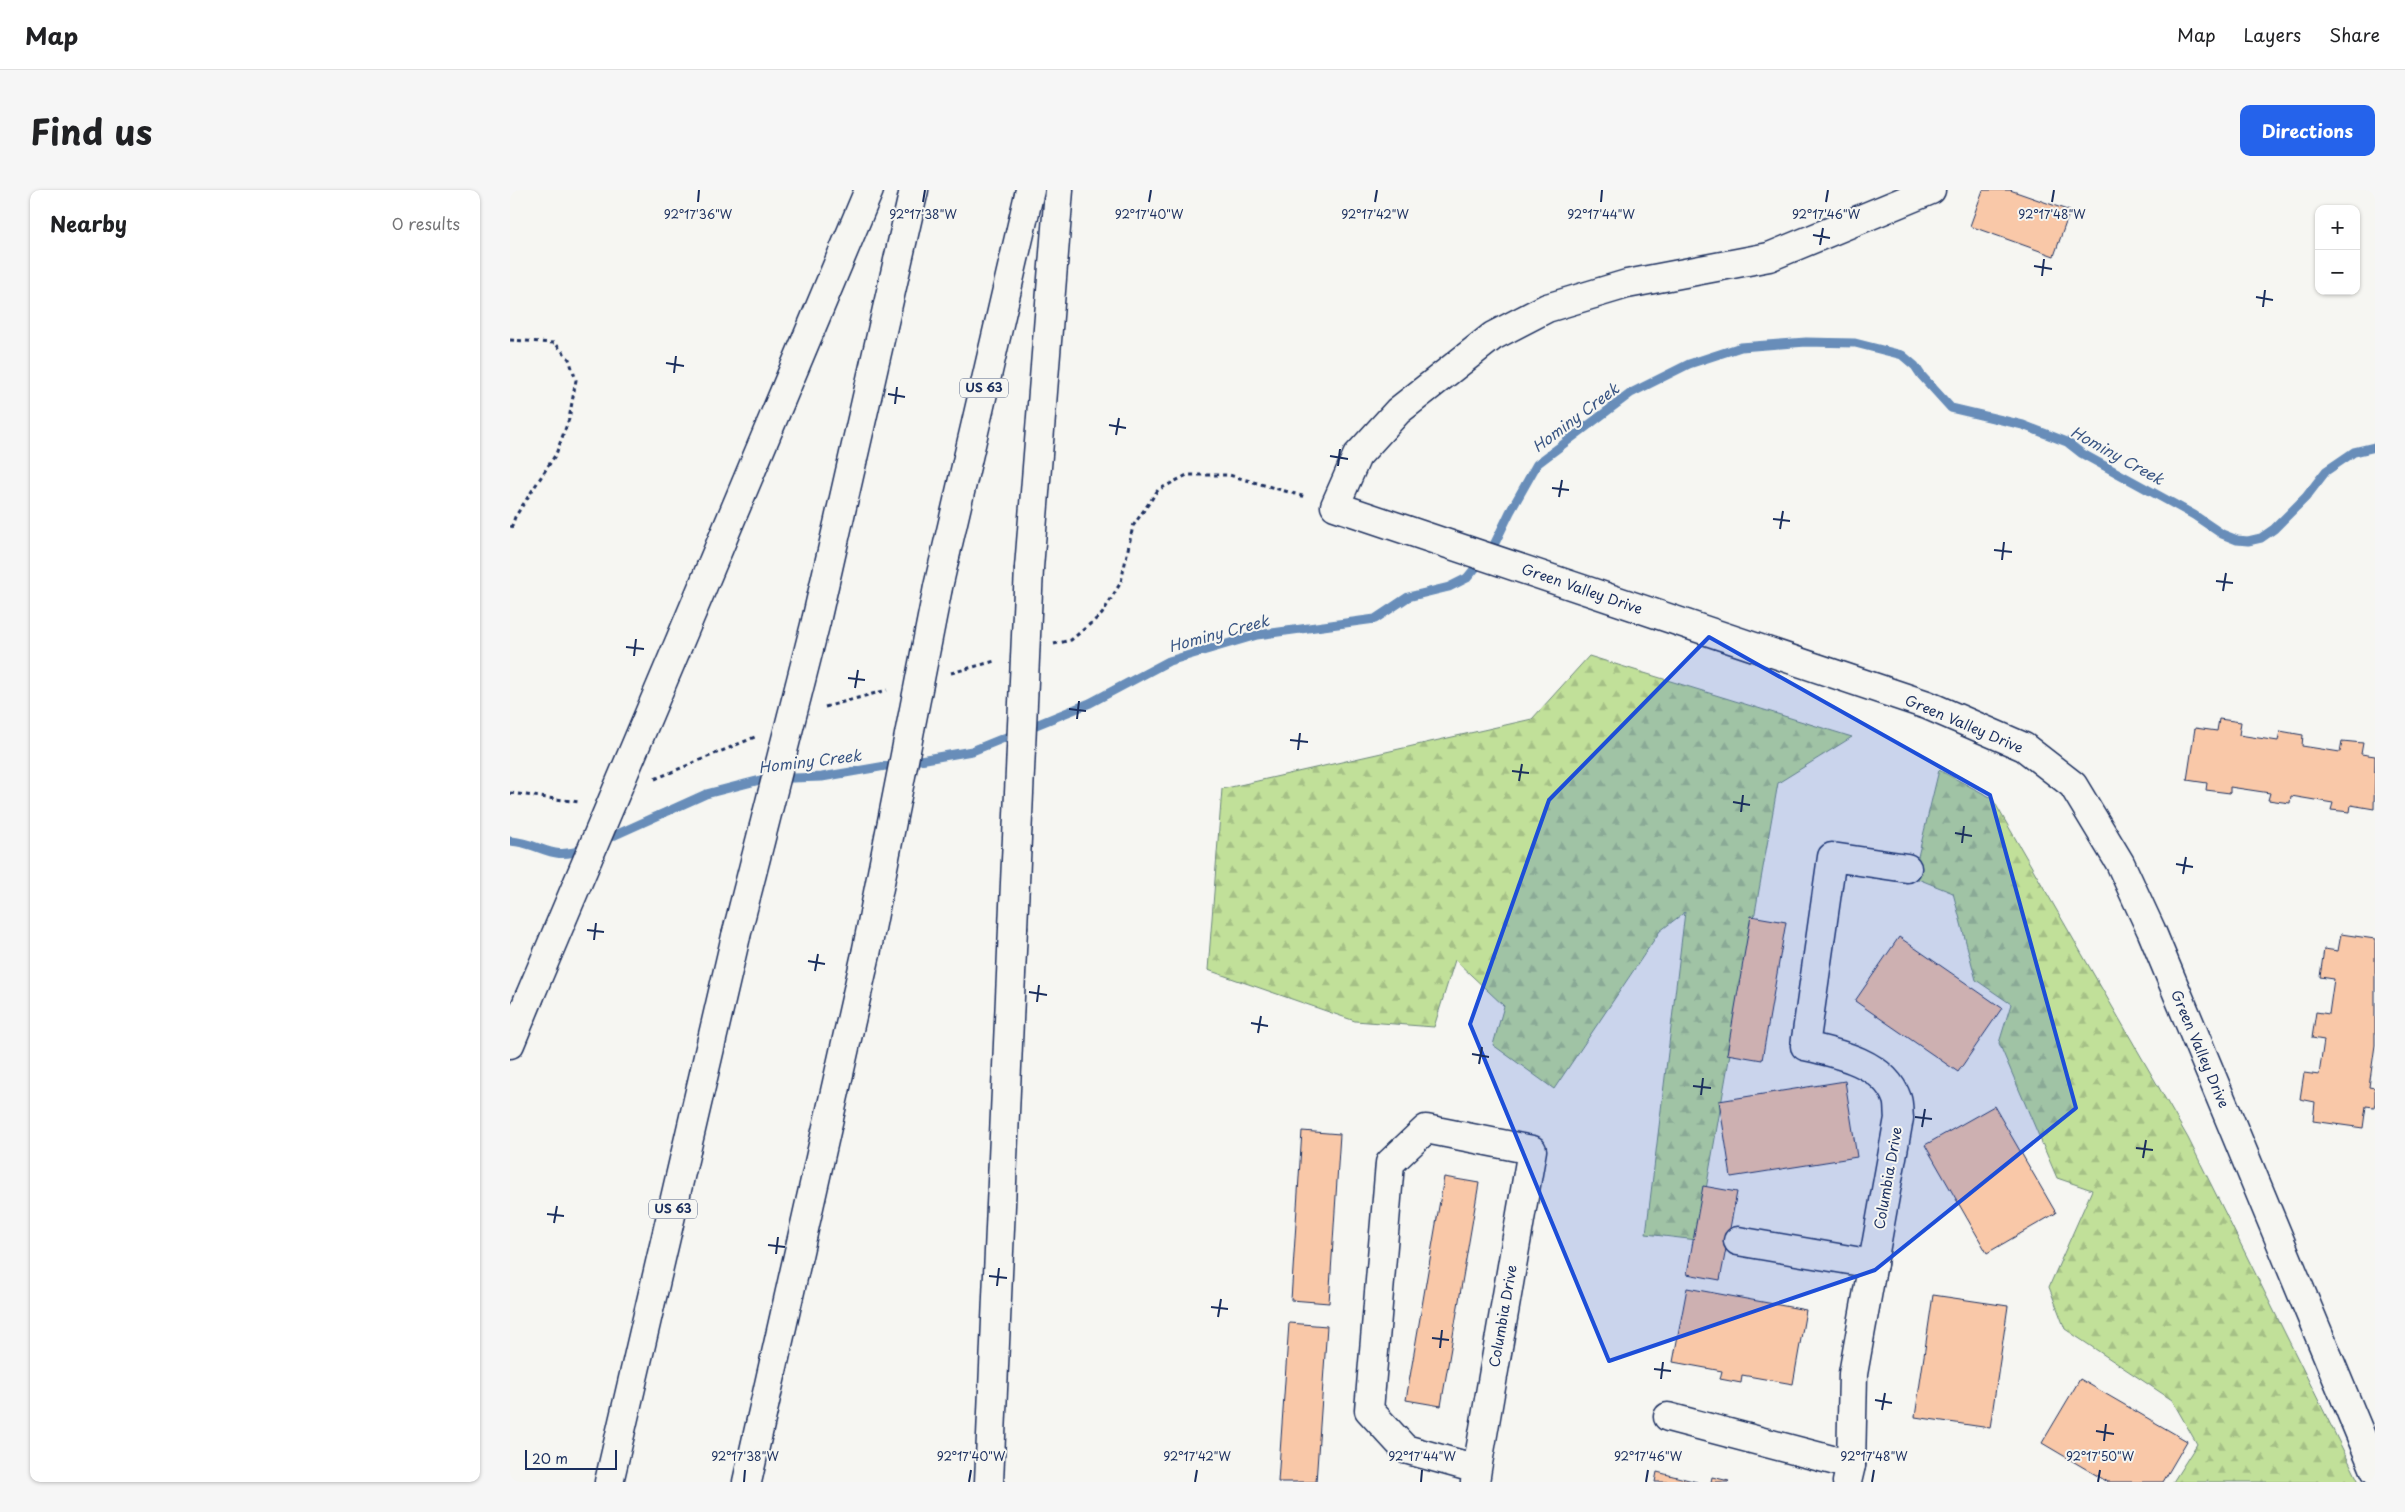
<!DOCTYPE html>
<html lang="en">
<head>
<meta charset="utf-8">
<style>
	body { margin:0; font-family:"Playpen Sans",sans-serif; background:#f6f6f6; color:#202124 }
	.controls { position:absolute; right:15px; top:15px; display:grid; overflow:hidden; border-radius:10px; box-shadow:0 1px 4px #0004 }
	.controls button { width:45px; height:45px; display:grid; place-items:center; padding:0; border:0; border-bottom:1px solid #e0e0e0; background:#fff; color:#202124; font:25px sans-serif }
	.scale { position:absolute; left:15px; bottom:12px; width:92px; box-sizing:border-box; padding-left:5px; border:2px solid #1b2f5e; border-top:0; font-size:14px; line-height:18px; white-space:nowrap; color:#1b2f5e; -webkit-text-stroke:4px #f6f6f2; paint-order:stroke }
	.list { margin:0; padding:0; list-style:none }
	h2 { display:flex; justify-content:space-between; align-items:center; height:65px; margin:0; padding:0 20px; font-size:21px }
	h2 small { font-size:16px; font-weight:400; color:#757577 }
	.map { position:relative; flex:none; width:1865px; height:1292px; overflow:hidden; border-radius:10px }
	header { display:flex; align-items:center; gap:30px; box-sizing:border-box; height:70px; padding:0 25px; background:#fff; border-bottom:1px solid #e0e0e0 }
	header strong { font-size:24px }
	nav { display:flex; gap:28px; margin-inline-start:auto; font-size:18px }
	.intro { display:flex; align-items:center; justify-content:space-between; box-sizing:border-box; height:120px; padding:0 30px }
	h1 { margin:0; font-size:35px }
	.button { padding:12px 22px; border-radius:10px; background:#2563eb; color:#fff; font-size:18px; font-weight:700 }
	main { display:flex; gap:30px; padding:0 30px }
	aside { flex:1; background:#fff; border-radius:10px; box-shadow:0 1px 4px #0004 }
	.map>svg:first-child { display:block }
	.forest { fill:url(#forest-firs); stroke:#6e887c }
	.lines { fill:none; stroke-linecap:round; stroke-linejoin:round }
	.stream { stroke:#678db9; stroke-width:9 }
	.building { fill:#f9c8a8; stroke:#1b2f5e }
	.minor-casing { stroke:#1b2f5e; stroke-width:31 }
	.highway-casing { stroke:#1b2f5e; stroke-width:31 }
	.path { stroke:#1b2f5e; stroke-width:3; stroke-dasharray:4 4; stroke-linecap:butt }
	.minor { stroke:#f6f6f2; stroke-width:28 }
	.highway { stroke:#f6f6f2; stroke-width:28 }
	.highway-bridge-casing { stroke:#1b2f5e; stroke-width:31; stroke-linecap:butt }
	.highway-bridge { stroke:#f6f6f2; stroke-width:28 }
	.marked { fill:#1d4ed8; fill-opacity:0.2; stroke:#1d4ed8; stroke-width:4; stroke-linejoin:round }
	.ticks { fill:none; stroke:#1b2f5e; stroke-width:2 }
	.labels { text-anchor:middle; stroke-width:4; stroke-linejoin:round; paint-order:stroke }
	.shield { fill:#f6f6f2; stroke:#5d6b8a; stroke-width:1 }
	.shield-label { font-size:12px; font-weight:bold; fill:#1b2f5e }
	.street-label { font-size:14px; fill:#1b2f5e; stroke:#f6f6f2 }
	.water-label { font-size:15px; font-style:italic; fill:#3a5684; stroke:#f6f6f2 }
	.ticks-label { font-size:12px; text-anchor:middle; fill:#1b2f5e; stroke:#f6f6f2; stroke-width:4; stroke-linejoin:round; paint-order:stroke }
</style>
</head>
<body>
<header>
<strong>Map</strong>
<nav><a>Map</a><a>Layers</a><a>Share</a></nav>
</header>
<div class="intro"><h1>Find us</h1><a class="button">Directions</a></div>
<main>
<aside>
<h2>Nearby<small>0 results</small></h2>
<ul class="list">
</ul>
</aside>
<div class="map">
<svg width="1865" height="1292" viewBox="0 0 1865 1292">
	<defs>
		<pattern id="forest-firs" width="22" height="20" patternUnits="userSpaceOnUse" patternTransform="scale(1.25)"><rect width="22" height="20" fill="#c1e099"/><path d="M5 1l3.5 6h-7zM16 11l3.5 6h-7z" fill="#a5c086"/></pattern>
	</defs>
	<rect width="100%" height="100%" fill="#f6f6f2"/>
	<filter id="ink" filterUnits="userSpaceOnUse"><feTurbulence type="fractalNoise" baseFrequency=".02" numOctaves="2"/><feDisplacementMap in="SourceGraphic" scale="10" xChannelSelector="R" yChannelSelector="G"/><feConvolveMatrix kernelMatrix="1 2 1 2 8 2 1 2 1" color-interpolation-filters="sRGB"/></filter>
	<g filter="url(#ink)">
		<!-- forest -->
		<g class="forest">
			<polygon points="1079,466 1342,547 1268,593 1187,1050 1136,1044 1175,722 1150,741 1044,899 983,855 994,816 945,770 924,837 845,831 698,780 712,599 1022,529"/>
			<polygon points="1429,580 1482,608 1678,948 1849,1292 1663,1292 1687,1254 1662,1210 1555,1139 1539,1097 1582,1000 1547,988 1489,853 1501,814 1466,790 1443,703 1403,687"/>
		</g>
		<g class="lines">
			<!-- stream -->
			<g class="stream">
				<path d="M0,651C33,653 40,673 76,658"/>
				<polyline points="92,651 196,604 254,589 312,587 462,561 580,513 659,471 747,445 865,429 898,407 939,397 957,388 983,357 1000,322 1027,274 1121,203 1179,174 1231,157 1296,152 1345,153 1392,165 1405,176 1411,185 1441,218 1513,235 1557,252 1571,263 1684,325 1712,344 1727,350 1738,351 1751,348 1764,339 1796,307 1816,281 1844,262 1865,257"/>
			</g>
		</g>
		<!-- building -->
		<g class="building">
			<polygon points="1473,0 1500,0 1560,21 1544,66 1460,36"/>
			<polygon points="1709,529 1731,532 1729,545 1768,551 1770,541 1793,545 1792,556 1830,562 1832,551 1853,553 1851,564 1865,566 1864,619 1841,615 1840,622 1821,620 1823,613 1781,606 1780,613 1758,610 1760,603 1720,597 1720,603 1696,600 1697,593 1677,590 1685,538 1707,541"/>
			<polygon points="1241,726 1276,732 1252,870 1217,864"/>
			<polygon points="1831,744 1865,749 1865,855 1859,897 1865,898 1865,913 1864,917 1856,916 1853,938 1803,931 1805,912 1790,909 1794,883 1809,885 1814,850 1802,848 1806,822 1819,824 1824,789 1810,787 1814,759 1828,761"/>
			<polygon points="1389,747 1492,818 1448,882 1345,811"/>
			<polygon points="1335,891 1347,967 1221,987 1209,911"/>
			<polygon points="1484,916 1546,1023 1477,1063 1415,955"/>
			<polygon points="792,941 830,944 819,1113 781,1110"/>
			<polygon points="934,987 969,993 931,1216 896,1210"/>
			<polygon points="1193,996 1227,1002 1210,1090 1177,1084"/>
			<polygon points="1177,1098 1296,1120 1283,1194 1232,1185 1231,1193 1210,1189 1212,1181 1163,1172"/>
			<polygon points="1423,1105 1498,1116 1480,1238 1405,1227"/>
			<polygon points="779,1133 817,1136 806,1292 768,1292"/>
			<polygon points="1570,1189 1677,1251 1653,1292 1598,1292 1532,1253"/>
			<polygon points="1147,1282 1187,1292 1145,1292"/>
			<polygon points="1202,1287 1219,1291 1218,1292 1201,1292"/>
		</g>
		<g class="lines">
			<!-- minor casing -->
			<g class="minor-casing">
				<g id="minor">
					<polyline points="1421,0 1259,67 1117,94 1037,118 983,146 888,221 847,266 825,316 1417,515 1514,557 1563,595 1610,673 1641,740 1865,1280"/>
					<polyline points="1228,1051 1363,1074"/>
					<polyline points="1158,1227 1341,1275"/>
					<polyline points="965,1292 967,1279 1022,960 916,939 880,973 859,1220 895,1259 967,1279"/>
					<path d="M1337,1292L1341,1275L1343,1184L1389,928C1388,922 1389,915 1387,909C1375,873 1327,863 1295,856L1322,667L1397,678"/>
				</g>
			</g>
			<!-- highway casing -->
			<g class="highway-casing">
				<g id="highway">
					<polyline points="519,378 549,0"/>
					<polyline points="428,397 520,0"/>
					<polyline points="306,431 404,0"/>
					<polyline points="166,460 359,0"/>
					<polyline points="0,854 19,808"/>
					<polyline points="99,1292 226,746"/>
					<polyline points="237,1292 356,764"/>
					<polyline points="479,1292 503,738"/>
				</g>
			</g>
			<!-- path -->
			<g class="path">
				<polyline points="0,150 45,153 59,169 66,190 59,229 46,264 5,327 0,341"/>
				<polyline points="544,454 561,450 592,424 611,392 623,336 648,300 677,285 719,285 796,307"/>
				<polyline points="441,483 485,471"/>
				<polyline points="315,517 377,500"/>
				<polyline points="145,589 245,547"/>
				<polyline points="0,603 69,612"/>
			</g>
			<!-- minor -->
			<use href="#minor" class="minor"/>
			<!-- highway -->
			<use href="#highway" class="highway"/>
			<!-- highway-bridge casing -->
			<g class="highway-bridge-casing">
				<g id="highway-bridge">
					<polyline points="503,738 519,378"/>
					<polyline points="226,746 306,431"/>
					<polyline points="356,764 428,397"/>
					<polyline points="19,808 166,460"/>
				</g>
			</g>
			<!-- highway-bridge -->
			<use href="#highway-bridge" class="highway-bridge"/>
		</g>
	</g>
	<!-- marked area -->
	<path class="marked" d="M1199,447L1480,605L1566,918L1365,1080L1099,1171L960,834L1039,610Z"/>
	<!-- ticks -->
	<path class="ticks" d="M188,12L189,0M413,12L415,0M639,12L641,0M865,12L867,0M1091,12L1092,0M1316,12L1318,0M1542,12L1544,0M1303,45L1320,48M1310,55L1313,38M1524,76L1542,79M1532,86L1534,69M1746,107L1763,110M1753,117L1755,100M156,173L174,176M164,183L166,166M378,204L395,207M385,214L387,197M599,235L616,238M606,245L609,228M820,266L838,269M828,276L830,259M1042,298L1059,300M1049,307L1052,290M1263,329L1280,331M1270,339L1273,321M1484,360L1502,362M1492,370L1494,352M1706,391L1723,393M1713,401L1716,383M116,457L134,459M124,466L126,449M338,488L355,490M345,498L348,480M559,519L576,521M567,529L569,511M780,550L798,552M788,560L790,543M1002,581L1019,583M1009,591L1012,574M1223,612L1240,615M1231,622L1233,605M1445,643L1462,646M1452,653L1454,636M1666,674L1683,677M1673,684L1676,667M77,740L94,742M84,750L86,733M298,771L315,774M305,781L308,764M519,802L537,805M527,812L529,795M741,833L758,836M748,843L751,826M962,864L979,867M969,874L972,857M1183,896L1201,898M1191,905L1193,888M1405,927L1422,929M1412,937L1415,919M1626,958L1643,960M1633,968L1636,950M37,1024L54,1026M44,1033L47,1016M258,1055L275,1057M266,1064L268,1047M479,1086L497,1088M487,1096L489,1078M701,1117L718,1119M708,1127L711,1109M922,1148L939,1150M930,1158L932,1140M1144,1179L1161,1181M1151,1189L1153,1172M1365,1210L1382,1213M1372,1220L1375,1203M1586,1241L1604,1244M1594,1251L1596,1234M234,1292L235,1280M459,1292L461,1280M685,1292L687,1280M911,1292L912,1280M1136,1292L1138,1280M1362,1292L1364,1280M1588,1292L1590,1280"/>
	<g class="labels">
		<!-- shield labels -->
		<g class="shield">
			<rect x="450" y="188.5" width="48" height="19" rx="4"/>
			<rect x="139" y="1009.5" width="48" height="19" rx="4"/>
		</g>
		<g class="shield-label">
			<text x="474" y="202">US 63</text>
			<text x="163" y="1023">US 63</text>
		</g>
		<!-- street labels -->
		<g class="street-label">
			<text transform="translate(1072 399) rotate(19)" y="5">Green Valley Drive</text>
			<text transform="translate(1454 534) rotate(23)" y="5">Green Valley Drive</text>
			<text transform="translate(1690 859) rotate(67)" y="5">Green Valley Drive</text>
			<text transform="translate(1378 988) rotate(-80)" y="5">Columbia Drive</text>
			<text transform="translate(993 1126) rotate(-80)" y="5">Columbia Drive</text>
		</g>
		<!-- water labels -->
		<g class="water-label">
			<text transform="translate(1066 228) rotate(-37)" y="5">Hominy Creek</text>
			<text transform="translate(1607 266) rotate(29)" y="5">Hominy Creek</text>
			<text transform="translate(709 444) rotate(-15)" y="5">Hominy Creek</text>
			<text transform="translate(300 572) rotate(-7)" y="5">Hominy Creek</text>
		</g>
	</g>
	<g class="ticks-label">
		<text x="188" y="29">92°17'36"W</text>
		<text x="413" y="29">92°17'38"W</text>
		<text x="639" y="29">92°17'40"W</text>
		<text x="865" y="29">92°17'42"W</text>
		<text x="1091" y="29">92°17'44"W</text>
		<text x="1316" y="29">92°17'46"W</text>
		<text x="1542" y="29">92°17'48"W</text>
		<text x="235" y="1271">92°17'38"W</text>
		<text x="461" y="1271">92°17'40"W</text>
		<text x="687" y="1271">92°17'42"W</text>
		<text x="912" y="1271">92°17'44"W</text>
		<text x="1138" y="1271">92°17'46"W</text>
		<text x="1364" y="1271">92°17'48"W</text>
		<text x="1590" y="1271">92°17'50"W</text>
	</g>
</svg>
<div class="controls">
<button>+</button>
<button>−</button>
</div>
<div class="scale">20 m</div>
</div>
</main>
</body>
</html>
